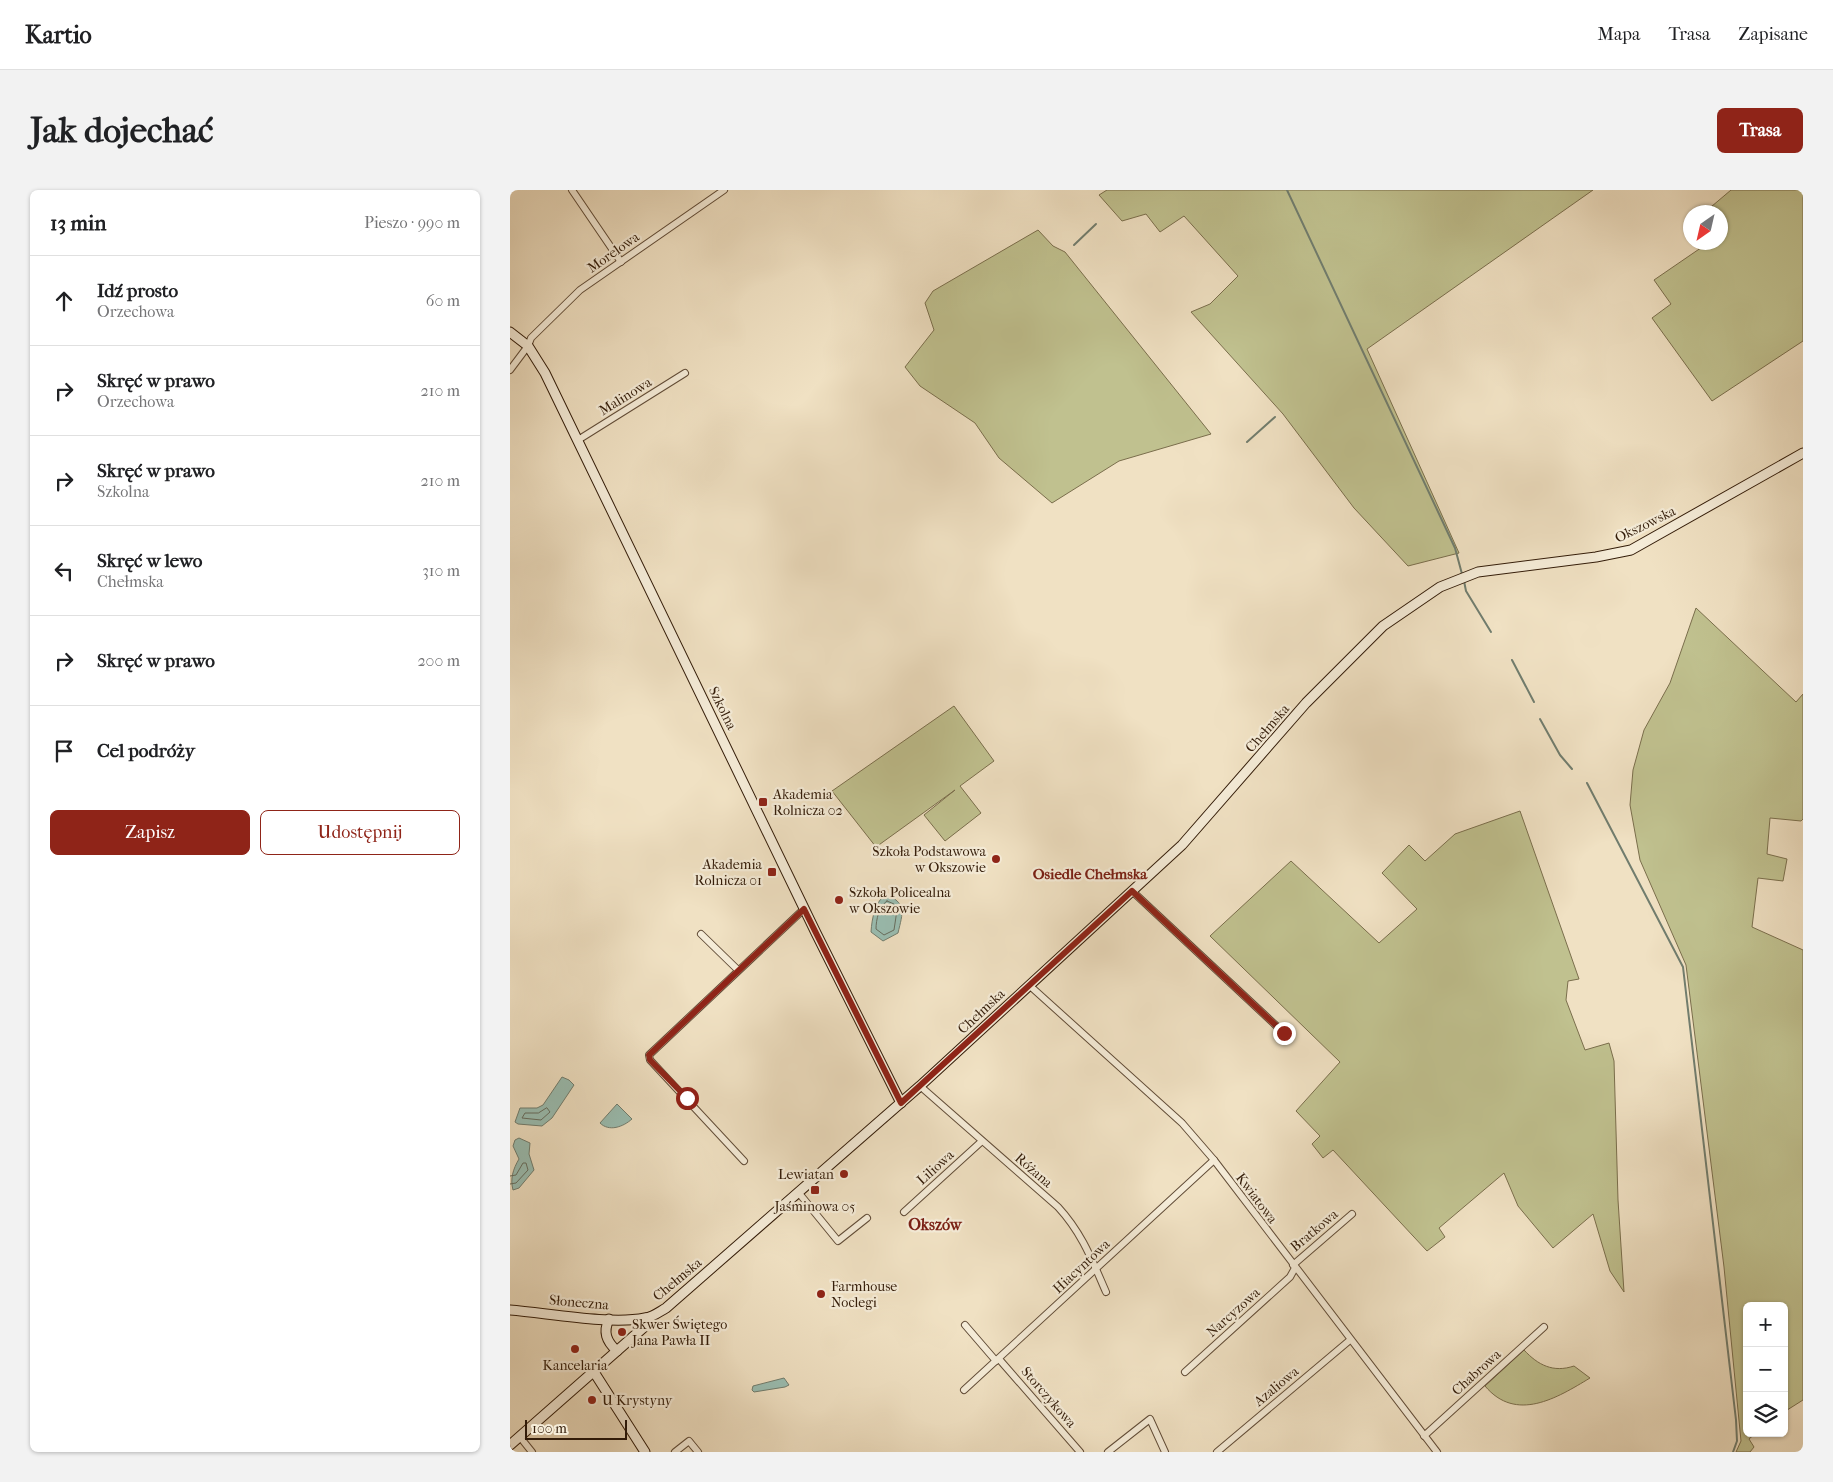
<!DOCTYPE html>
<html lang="pl">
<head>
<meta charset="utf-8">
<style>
	body { margin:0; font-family:"IM FELL French Canon",serif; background:#f2f2f2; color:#202124 }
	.controls { position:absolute; right:15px; bottom:15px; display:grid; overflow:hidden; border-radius:8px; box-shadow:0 1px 4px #0004 }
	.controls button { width:45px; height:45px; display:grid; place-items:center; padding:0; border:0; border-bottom:1px solid #e0e0e0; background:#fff; color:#202124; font:25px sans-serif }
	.compass { position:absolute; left:1173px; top:15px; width:45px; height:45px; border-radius:50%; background:#fff; box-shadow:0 1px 4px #0004; rotate:214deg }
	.scale { position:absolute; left:15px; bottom:12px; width:102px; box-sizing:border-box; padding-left:5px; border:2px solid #331c09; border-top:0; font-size:14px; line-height:18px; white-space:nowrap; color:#331c09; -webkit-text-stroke:4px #f5ecd8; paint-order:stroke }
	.stop { position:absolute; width:15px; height:15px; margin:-11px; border:4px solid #8f2418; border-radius:50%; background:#fff }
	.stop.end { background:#8f2418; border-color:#fff; box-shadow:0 1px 5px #0008 }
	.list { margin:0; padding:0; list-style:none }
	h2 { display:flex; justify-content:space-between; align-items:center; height:65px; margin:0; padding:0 20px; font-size:21px }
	h2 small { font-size:16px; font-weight:400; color:#757577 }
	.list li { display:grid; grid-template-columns:32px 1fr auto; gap:15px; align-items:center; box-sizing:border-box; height:90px; padding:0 20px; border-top:1px solid #e0e0e0 }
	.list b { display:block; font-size:19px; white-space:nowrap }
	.list p { margin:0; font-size:16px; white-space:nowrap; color:#757577 }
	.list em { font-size:16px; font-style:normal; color:#757577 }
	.actions { display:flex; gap:10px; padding:15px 20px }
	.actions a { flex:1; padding:11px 0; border:1px solid #8f2418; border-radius:8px; text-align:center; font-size:18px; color:#8f2418 }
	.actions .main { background:#8f2418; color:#fff }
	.icon { flex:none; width:28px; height:28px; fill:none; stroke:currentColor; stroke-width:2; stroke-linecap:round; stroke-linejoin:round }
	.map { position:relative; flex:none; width:1293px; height:1262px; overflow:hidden; border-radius:8px }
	header { display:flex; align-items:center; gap:30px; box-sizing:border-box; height:70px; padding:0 25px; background:#fff; border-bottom:1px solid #e0e0e0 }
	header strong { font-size:24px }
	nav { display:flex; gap:28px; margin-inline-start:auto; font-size:18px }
	.intro { display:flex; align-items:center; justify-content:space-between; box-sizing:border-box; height:120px; padding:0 30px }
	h1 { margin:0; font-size:35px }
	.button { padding:12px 22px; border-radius:8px; background:#8f2418; color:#fff; font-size:18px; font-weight:700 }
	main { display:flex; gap:30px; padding:0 30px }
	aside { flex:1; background:#fff; border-radius:8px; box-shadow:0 1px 4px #0004 }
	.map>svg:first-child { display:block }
	.green { fill:#c0c18f; stroke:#7a6e4c }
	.water { fill:#9abeb2; stroke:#717d6e }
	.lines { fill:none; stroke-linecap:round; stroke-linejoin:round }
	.shore { stroke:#666d5e; stroke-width:1 }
	.stream { stroke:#717d6e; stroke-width:2 }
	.street-casing { stroke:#624d38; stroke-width:8 }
	.secondary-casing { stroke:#331c09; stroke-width:11 }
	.street { stroke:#f5ecd8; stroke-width:6 }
	.secondary { stroke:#f5ecd8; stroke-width:9 }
	.route { stroke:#8f2418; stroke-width:6 }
	.poi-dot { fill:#8f2418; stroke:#f5ecd8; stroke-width:2 }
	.labels { text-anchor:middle; stroke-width:4.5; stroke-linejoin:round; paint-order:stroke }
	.street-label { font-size:14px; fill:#331c09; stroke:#f5ecd8 }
	.poi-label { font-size:14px; fill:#331c09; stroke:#f5ecd8; text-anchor:start }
	.neighbourhood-label { font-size:15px; font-weight:bold; fill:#7a1f14; stroke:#f5ecd8 }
	.quarter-label { font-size:16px; font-weight:bold; fill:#7a1f14; stroke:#f5ecd8 }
</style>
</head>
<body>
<header>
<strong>Kartio</strong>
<nav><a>Mapa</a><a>Trasa</a><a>Zapisane</a></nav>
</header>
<div class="intro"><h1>Jak dojechać</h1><a class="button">Trasa</a></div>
<main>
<aside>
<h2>13 min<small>Pieszo · 990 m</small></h2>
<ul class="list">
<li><svg class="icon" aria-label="ahead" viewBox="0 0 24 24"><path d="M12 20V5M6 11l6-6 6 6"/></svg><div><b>Idź prosto</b><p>Orzechowa</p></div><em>60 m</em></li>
<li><svg class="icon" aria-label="right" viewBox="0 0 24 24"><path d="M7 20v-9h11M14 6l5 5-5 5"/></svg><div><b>Skręć w prawo</b><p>Orzechowa</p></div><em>210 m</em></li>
<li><svg class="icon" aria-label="right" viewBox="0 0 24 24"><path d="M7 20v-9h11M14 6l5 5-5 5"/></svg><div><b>Skręć w prawo</b><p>Szkolna</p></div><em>210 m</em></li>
<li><svg class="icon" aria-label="left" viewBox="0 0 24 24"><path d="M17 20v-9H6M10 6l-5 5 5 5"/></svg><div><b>Skręć w lewo</b><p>Chełmska</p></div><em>310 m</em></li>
<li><svg class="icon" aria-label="right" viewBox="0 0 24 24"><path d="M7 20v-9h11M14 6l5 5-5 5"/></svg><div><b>Skręć w prawo</b></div><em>200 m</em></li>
<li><svg class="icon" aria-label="arrive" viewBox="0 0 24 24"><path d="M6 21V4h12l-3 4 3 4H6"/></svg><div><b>Cel podróży</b></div></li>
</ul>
<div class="actions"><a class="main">Zapisz</a><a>Udostępnij</a></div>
</aside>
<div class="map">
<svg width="1293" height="1262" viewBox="0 0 1293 1262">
	<rect width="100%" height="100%" fill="#f0e1c3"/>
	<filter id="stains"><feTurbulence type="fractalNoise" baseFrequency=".004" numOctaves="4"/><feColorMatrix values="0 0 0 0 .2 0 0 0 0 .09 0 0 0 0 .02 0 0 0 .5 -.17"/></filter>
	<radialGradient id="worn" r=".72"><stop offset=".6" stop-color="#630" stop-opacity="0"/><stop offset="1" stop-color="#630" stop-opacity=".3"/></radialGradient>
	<!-- green -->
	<g class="green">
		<polygon points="597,0 1083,0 857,159 949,363 898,376 844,318 773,224 681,122 700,114 728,86 674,26 650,42 636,24 612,31 589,5"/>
		<polygon points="1221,0 1293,0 1293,151 1202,211 1142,128 1161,114 1144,90 1198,53 1210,52 1210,22 1195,22"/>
		<polygon points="528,40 543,56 555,62 701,244 609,271 542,313 489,268 465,233 410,196 395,177 424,140 415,113 423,101"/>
		<polygon points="1186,418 1286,512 1293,504 1293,629 1291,631 1260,628 1257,664 1277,669 1273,691 1248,688 1242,737 1293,760 1293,1210 1274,1222 1274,1116 1237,1116 1237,1243 1246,1243 1239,1249 1244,1257 1240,1262 1226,1262 1231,1251 1214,1077 1176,775 1130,670 1120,615 1123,580 1134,540 1160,493"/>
		<polygon points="444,516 484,571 450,596 471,623 435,651 414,625 445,600 366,657 322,601"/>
		<polygon points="1010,621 1069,789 1058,791 1056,810 1075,860 1099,853 1104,871 1108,1010 1114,1102 1100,1081 1083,1024 1043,1058 1008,1016 994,983 929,1038 935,1047 917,1061 823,960 813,968 802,954 810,946 786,921 830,872 700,746 781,671 869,753 907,719 872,683 899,655 915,671 945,644"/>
		<path d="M1014,1160C1028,1175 1043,1183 1064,1176L1080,1188C1047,1208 1006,1233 975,1196Z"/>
	</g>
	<!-- water -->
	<g class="water">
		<path d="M375,704C397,713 393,722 388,743L373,751L361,742C362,727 365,714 375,704Z"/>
		<polygon points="52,887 59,890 64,895 42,928 32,936 8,934 5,932 10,918 27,918 33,915"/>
		<path d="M107,914L122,929C113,937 99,942 90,933Z"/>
		<path d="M9,948L20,953L19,964L24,980L9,998L3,1000C0,989 3,979 9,969L3,956L5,950Z"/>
		<polygon points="274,1188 279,1195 275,1197 244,1202 242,1200 243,1196"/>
	</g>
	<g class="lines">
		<!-- shore -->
		<g class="shore">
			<path d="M377,711L384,714L387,720L384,740L374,745L366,739C366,730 369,716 377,711Z"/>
			<polygon points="37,918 40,922 31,930 12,928 15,923 28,923"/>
			<polyline points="0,986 6,985 13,973 16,973 18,980 6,993 0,994"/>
		</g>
		<!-- stream -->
		<g class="stream">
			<polyline points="777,0 945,358 952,384"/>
			<polyline points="564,55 586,34"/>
			<polyline points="737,252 765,227"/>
			<polyline points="954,391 956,401 981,442"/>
			<polyline points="1002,470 1024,512"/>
			<polyline points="1030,529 1050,565 1062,579"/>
			<polyline points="1077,593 1173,777 1226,1230 1227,1251 1223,1262"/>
		</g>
		<!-- street casing -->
		<g class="street-casing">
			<g id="street">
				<polyline points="62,0 111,72"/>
				<polyline points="0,180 18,156 21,148 70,100 214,0"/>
				<polyline points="68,250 175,183"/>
				<polyline points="622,701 774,843"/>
				<polyline points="191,744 228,780"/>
				<polyline points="519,795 672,933 704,970 927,1262"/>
				<path d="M410,896L548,1017C572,1043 582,1070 596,1102"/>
				<polyline points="234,971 140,870 139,865 294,719"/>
				<polyline points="288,1002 328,1051 357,1028"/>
				<polyline points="394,1022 472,951"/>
				<polyline points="783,1075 842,1024"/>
				<polyline points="455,1135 486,1171"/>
				<polyline points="489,1169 570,1262"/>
				<polyline points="675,1182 780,1087 785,1078"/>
				<polyline points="454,1200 704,970"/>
				<polyline points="914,1246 1034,1137"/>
				<polyline points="10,1247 22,1262"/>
				<polyline points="165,1262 179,1251 188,1262"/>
				<polyline points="598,1262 640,1229 655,1262"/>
				<polyline points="707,1262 840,1150"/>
			</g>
		</g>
		<!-- secondary casing -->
		<g class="secondary-casing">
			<g id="secondary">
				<polyline points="0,142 18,156 35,183 306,743 391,913"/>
				<path d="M0,1120C38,1123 100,1135 135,1128C143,1127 149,1122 156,1118L410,896L672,655L796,513L873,436L930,397L968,382L1086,367L1121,360L1293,263"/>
				<path d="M99,1129C93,1142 96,1151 107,1161"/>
				<polyline points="84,1182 135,1262"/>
				<polyline points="0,1255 133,1138 136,1128"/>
			</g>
		</g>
		<!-- street -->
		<use href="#street" class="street"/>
		<!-- secondary -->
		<use href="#secondary" class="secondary"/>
	</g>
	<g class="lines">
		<!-- route -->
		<polyline class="route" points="177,908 140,870 139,865 294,719 391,913 622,701 774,843"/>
	</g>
	<!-- markers -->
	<g class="poi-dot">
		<rect x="248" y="607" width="10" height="10" rx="2.5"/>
		<circle cx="486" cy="669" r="5"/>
		<rect x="257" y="677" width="10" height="10" rx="2.5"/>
		<circle cx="329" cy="710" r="5"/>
		<circle cx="334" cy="984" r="5"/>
		<rect x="300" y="995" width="10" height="10" rx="2.5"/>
		<circle cx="311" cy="1104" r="5"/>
		<circle cx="112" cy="1142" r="5"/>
		<circle cx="65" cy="1159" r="5"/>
		<circle cx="82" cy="1210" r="5"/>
	</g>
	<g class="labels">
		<!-- street labels -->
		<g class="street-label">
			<text transform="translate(103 62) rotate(-35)" y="5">Morelowa</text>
			<text transform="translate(115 206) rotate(-32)" y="5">Malinowa</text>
			<text transform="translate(1135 334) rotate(-26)" y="5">Okszowska</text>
			<text transform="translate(213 518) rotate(64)" y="5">Szkolna</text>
			<text transform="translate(757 538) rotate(-49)" y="5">Chełmska</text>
			<text transform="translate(471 821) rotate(-43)" y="5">Chełmska</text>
			<text transform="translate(425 977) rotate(-42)" y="5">Liliowa</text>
			<text transform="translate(524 980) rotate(41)" y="5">Różana</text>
			<text transform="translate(747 1008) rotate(53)" y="5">Kwiatowa</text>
			<text transform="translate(804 1040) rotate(-40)" y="5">Bratkowa</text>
			<text transform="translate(571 1076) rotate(-43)" y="5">Hiacyntowa</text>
			<text transform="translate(167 1089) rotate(-40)" y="5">Chełmska</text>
			<text transform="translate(69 1112) rotate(5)" y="5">Słoneczna</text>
			<text transform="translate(723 1122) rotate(-42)" y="5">Narcyzowa</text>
			<text transform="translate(966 1182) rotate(-42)" y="5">Chabrowa</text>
			<text transform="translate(766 1196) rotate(-40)" y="5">Azaliowa</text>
			<text transform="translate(539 1207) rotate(49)" y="5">Storczykowa</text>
		</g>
		<!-- poi labels -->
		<g class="poi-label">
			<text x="263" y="609">Akademia<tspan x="263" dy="16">Rolnicza 02</tspan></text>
			<text x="476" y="666" text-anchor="end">Szkoła Podstawowa<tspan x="476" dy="16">w Okszowie</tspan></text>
			<text x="252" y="679" text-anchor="end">Akademia<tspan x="252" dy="16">Rolnicza 01</tspan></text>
			<text x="339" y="707">Szkoła Policealna<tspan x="339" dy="16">w Okszowie</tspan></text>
			<text x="324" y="989" text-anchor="end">Lewiatan</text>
			<text x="305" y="1021" text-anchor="middle">Jaśminowa 05</text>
			<text x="321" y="1101">Farmhouse<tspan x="321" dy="16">Noclegi</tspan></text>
			<text x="122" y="1139">Skwer Świętego<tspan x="122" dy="16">Jana Pawła II</tspan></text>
			<text x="65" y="1180" text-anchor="middle">Kancelaria</text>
			<text x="92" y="1215">U Krystyny</text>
		</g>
		<!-- neighbourhood labels -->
		<g class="neighbourhood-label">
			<text x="580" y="689">Osiedle Chełmska</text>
		</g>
		<!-- quarter labels -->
		<g class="quarter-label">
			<text x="425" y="1040">Okszów</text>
		</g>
	</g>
	<rect width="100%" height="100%" filter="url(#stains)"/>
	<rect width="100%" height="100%" fill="url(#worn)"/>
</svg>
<div class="controls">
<button>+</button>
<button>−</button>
<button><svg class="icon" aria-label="layers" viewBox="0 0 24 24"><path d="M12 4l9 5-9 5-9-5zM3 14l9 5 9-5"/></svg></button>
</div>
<svg class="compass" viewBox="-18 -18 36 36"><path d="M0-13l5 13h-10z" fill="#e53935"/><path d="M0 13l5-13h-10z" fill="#757577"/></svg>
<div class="scale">100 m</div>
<div class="stop" style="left:177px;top:908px"></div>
<div class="stop end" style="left:774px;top:843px"></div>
</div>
</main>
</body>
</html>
